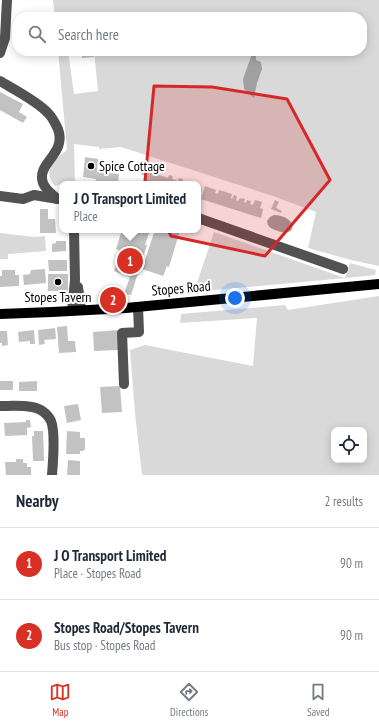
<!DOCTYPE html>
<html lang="en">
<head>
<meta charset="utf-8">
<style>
	body { margin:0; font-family:"PT Sans Narrow",sans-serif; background:#f6f6f7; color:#1f2937 }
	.controls { position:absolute; right:12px; bottom:12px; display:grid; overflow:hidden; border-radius:8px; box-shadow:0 2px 10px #0003 }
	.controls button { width:36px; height:36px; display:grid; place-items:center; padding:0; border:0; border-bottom:1px solid #e0e1e3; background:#fff; color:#1f2937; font:20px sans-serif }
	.you { position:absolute; left:235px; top:298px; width:14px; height:14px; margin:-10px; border:3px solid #fff; border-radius:50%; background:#1a73e8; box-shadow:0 0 0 6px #1a73e833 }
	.badge { display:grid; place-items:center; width:26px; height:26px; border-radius:50%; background:#d93025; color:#fff; font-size:13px; font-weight:700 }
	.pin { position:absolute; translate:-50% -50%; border:2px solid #fff; box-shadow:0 1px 4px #0006 }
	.popup { position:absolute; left:59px; top:181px; width:142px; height:52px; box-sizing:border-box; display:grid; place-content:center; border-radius:8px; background:#fff; filter:drop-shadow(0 1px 3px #0005); font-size:13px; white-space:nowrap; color:#747a83 }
	.popup b { font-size:15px; color:#1f2937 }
	.popup::after { content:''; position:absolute; left:50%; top:100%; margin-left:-8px; border:8px solid transparent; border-top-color:#fff }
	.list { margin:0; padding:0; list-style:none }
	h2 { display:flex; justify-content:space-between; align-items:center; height:52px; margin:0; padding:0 16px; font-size:17px }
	h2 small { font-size:13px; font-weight:400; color:#747a83 }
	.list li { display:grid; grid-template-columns:26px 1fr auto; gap:12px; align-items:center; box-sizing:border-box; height:72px; padding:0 16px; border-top:1px solid #e0e1e3 }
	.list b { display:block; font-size:15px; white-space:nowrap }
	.list p { margin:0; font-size:13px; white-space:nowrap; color:#747a83 }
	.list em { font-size:13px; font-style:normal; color:#747a83 }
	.icon { flex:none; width:22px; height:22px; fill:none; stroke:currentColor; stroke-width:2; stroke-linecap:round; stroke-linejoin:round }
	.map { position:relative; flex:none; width:379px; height:475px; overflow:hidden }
	.search { position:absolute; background:#fff; box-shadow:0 2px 10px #0003; left:12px; right:12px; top:12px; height:44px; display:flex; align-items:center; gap:10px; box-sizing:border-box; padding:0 14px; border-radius:16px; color:#747a83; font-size:15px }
	.sheet { height:196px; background:#fff }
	nav { display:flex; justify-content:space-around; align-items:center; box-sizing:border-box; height:56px; border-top:1px solid #e0e1e3; background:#fff; font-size:11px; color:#747a83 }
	nav a { display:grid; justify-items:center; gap:2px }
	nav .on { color:#d93025 }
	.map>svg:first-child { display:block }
	.green { fill:#d9d9d9; fill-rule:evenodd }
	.water { fill:#a0a0a0 }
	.building { fill:#c2c2c2 }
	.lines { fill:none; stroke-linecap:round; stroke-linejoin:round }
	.minor { stroke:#525252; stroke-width:10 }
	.major { stroke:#000; stroke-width:10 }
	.marked { fill:#d62828; fill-opacity:0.2; stroke:#d62828; stroke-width:3; stroke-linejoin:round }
	.poi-dot { fill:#000; stroke:#fff; stroke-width:1.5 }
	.labels { text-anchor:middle; stroke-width:4; stroke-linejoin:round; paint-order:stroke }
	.poi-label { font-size:14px; fill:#000; stroke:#fff; text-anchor:start }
	.street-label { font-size:14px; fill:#000; stroke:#fff }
</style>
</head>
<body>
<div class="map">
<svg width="379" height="475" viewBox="0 0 379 475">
	<rect width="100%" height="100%" fill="#fff"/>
	<!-- green -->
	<g class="green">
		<path d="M53,0H379V266L351,260L308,248L316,212L273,196L121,147L99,149V147L74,144L75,183H65L55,186C47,178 48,168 55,160C59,155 64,154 67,149L58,51H68L74,94L98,91L94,51H362V17H55Z"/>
		<polygon points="214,232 345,278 350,263 376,270 375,275 346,278 194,292"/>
		<polygon points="0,233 34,237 45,236 46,251 8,254 8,259 0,259"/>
		<path d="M379,296V475H142L135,413L130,350L145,345L253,366L257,318L180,323L181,314L285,305L288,310ZM334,430H364V460H334Z"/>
	</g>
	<!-- water -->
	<g class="water">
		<polygon points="253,51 256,51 256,60 261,62 262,69 257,83 254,98 244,89 243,79"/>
		<path d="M274,215C299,216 298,240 275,230C270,228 268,227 267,221L270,217Z"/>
	</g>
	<!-- building -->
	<g class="building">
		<polygon points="82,51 94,51 94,57 82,58"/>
		<polygon points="0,92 23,104 19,112 27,117 23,123 0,110"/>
		<polygon points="85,157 98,159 97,172 119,174 118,184 95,184 96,179 83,177"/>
		<polygon points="145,166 155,170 154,173 168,178 169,175 173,176 172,179 178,181 179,178 183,179 182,183 185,184 154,184 144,181 146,176 142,175 141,173 143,170"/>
		<polygon points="205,186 216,190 215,193 218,194 219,190 232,194 231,198 232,199 234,195 237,196 236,200 238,201 240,198 245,199 244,202 246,203 247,200 251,201 250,204 253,205 255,200 262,202 260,208 263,209 261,218 201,199"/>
		<polygon points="198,188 202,189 198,201"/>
		<polygon points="275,200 279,202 276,208 282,211 281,213 271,209"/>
		<polygon points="40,209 48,209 48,219 55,219 56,233 40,233"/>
		<polygon points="122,230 150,230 145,245 147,245 131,295 124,294 130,277 114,271 121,251 116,249"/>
		<polygon points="155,230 180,230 169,267 167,266 163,276 142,269"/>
		<polygon points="56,241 66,241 66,251 52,252 52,244 56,243"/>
		<polygon points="48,260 67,260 67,271 49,271"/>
		<polygon points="45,269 46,283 24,285 23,275 30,274 31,270"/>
		<polygon points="2,270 15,270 15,275 19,275 19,286 0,287 0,276 2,276"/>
		<rect x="48" y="274" width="20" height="17"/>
		<polygon points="67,326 68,341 75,341 76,352 59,353 57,327"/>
		<polygon points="55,328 56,339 44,340 45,344 39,345 38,330"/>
		<polygon points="34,330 35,344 30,344 30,341 19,342 18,332"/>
		<polygon points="118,330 119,350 94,351 93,332"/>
		<polygon points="0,331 7,331 8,345 2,346 2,343 0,343"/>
		<rect x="0" y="381" width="13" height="9"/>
		<polygon points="37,381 37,391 19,391 19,382"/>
		<polygon points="120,386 122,412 102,413 100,387"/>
		<polygon points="78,404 81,420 67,423 64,406"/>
		<polygon points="26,420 30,420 31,427 27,428 27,435 5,436 4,423 26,422"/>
		<polygon points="34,431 43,431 44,461 33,461 32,436 34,436"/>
		<polygon points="67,431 80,432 80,438 85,438 85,449 83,451 80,451 80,454 66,454"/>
		<polygon points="16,459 23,459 23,463 27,463 27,467 31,467 31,475 6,475 5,462 16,462"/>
		<polygon points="68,460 80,461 80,475 67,475"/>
	</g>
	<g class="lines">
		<!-- minor -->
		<g class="minor">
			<polyline points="0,53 5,38 7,0"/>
			<path d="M0,81C15,90 37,101 48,113C53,118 55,123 58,129C67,155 36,162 43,183C45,189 52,194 57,199"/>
			<polyline points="0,196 23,199 34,195 58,199"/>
			<polyline points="198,218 343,269"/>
			<polyline points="78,287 81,310"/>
			<polyline points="72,311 75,280 74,230"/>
			<polyline points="124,384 122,333 139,332 138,307"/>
			<path d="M0,406C10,406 21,405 32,407C40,408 48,414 51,421C55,431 53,463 52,475"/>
		</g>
		<!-- major -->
		<polyline class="major" points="0,314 52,312 126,308 379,284"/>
	</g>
	<!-- marked area -->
	<path class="marked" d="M154,86L212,87L287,99L330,180L265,256L171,236L145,181Z"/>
	<!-- markers -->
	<g class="poi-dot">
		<circle cx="91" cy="166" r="4"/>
		<circle cx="58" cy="282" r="4"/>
	</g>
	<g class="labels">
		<!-- poi labels -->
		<g class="poi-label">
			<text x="99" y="171">Spice Cottage</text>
			<text x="58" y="302" text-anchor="middle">Stopes Tavern</text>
		</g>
		<!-- street labels -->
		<g class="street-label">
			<text transform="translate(181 288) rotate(-5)" y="5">Stopes Road</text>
		</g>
	</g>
</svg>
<div class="controls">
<button><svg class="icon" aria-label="locate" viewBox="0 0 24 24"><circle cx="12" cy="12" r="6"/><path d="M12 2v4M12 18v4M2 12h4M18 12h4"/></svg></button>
</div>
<div class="you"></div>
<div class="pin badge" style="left:130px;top:261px">1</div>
<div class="popup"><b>J O Transport Limited</b>Place</div>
<div class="pin badge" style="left:113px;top:300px">2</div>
<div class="search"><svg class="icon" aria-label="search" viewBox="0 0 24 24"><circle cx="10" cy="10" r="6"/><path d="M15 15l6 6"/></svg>Search here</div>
</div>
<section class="sheet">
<h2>Nearby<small>2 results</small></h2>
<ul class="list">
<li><span class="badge">1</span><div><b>J O Transport Limited</b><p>Place · Stopes Road</p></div><em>90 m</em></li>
<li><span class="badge">2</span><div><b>Stopes Road/Stopes Tavern</b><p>Bus stop · Stopes Road</p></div><em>90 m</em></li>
</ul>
</section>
<nav>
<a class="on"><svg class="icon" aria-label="map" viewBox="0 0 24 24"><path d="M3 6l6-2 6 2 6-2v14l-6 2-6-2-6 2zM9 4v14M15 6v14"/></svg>Map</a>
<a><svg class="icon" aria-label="directions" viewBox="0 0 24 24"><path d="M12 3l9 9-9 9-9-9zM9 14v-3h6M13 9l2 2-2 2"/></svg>Directions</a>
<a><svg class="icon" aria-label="saved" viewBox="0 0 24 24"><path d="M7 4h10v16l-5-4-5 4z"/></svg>Saved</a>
</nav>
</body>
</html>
